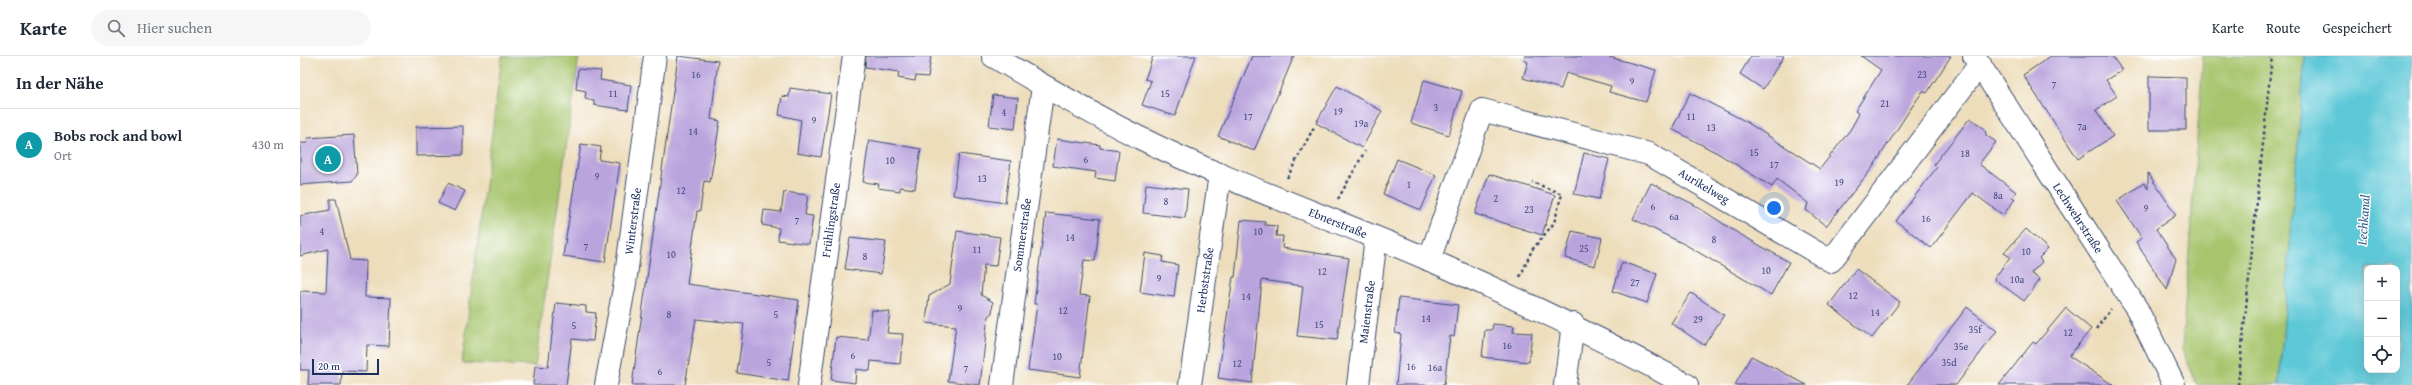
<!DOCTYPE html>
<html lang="de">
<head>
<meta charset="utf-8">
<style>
	body { margin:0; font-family:"Gentium Book Plus",serif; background:#f6f6f7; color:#1f2937 }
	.controls { position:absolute; right:12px; bottom:12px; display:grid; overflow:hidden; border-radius:8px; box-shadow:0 4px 16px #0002 }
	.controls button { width:36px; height:36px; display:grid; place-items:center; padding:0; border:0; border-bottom:1px solid #e0e1e3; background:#fff; color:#1f2937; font:20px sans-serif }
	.scale { position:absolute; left:12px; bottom:10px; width:67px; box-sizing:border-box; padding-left:4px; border:2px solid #1b2f5e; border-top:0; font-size:11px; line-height:14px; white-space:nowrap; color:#1b2f5e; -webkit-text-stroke:3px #fff; paint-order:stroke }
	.you { position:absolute; left:1474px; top:152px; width:14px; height:14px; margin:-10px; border:3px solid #fff; border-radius:50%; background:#1a73e8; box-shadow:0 0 0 6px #1a73e833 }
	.badge { display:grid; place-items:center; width:26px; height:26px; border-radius:50%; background:#b5179e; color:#fff; font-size:13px; font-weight:700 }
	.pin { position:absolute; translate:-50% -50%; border:2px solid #fff; box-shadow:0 1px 4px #0006 }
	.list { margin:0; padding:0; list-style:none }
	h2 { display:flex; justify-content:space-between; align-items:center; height:52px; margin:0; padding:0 16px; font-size:17px }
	h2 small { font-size:13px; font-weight:400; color:#747a83 }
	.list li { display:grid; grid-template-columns:26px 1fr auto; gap:12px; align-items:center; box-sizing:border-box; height:72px; padding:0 16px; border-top:1px solid #e0e1e3 }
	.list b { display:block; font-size:15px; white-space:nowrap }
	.list p { margin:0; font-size:13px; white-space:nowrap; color:#747a83 }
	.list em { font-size:13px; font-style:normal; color:#747a83 }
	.icon { flex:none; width:22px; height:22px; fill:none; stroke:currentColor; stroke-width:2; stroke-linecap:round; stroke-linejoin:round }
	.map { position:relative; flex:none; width:2112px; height:329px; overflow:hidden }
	header { display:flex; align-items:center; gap:24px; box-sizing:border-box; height:56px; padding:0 20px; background:#fff; border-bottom:1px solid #e0e1e3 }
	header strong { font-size:19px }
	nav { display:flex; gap:22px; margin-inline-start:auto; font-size:14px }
	.search { width:280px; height:36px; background:#f6f6f7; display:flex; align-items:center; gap:10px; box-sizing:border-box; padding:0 14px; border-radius:22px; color:#747a83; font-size:15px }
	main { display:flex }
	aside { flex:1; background:#fff }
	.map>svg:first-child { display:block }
	.green { fill:#a7c56d; stroke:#617a66 }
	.water { fill:#5dc8d7; stroke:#3c7c9a; fill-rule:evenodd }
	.building { fill:#baa4dd }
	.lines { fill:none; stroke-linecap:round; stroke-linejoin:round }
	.minor-casing { stroke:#3a496c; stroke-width:24 }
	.path { stroke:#3a496c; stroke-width:2.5; stroke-dasharray:3 3; stroke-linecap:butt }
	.minor { stroke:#fff; stroke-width:22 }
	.labels { text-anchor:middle; stroke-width:3; stroke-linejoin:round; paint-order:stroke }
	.number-label { font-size:10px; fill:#434c7e }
	.street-label { font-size:12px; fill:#1b2f5e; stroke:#fff }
	.water-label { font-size:13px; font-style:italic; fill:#2f5d82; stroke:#fff }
</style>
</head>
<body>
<header>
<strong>Karte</strong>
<div class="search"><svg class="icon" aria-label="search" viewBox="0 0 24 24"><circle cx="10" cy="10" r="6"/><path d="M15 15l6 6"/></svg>Hier suchen</div>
<nav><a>Karte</a><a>Route</a><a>Gespeichert</a></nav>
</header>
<main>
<aside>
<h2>In der Nähe<small></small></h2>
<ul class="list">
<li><span class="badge" style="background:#0f9aa8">A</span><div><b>Bobs rock and bowl</b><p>Ort</p></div><em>430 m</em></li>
</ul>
</aside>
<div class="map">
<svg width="2112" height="329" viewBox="0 0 2112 329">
	<rect width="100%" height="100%" fill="#fff"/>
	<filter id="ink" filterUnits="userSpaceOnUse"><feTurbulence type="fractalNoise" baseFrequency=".025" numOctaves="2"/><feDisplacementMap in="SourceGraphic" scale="8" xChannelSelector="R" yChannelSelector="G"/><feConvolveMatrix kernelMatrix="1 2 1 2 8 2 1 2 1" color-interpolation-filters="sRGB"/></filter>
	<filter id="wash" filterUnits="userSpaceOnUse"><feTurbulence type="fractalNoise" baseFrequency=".012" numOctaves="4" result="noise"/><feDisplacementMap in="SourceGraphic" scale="16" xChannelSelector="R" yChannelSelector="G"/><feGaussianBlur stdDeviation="0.9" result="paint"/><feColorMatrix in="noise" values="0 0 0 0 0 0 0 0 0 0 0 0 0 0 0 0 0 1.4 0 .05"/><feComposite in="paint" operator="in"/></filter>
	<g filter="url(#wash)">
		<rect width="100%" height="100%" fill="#edddbb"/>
		<!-- green -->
		<g class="green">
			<polygon points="202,0 279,0 235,310 162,307"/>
			<polygon points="1903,0 2005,0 1979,329 1897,329 1882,293"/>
		</g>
		<!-- water -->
		<path class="water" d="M2005,0H2112V329H1979ZM2067,212H2097V314H2067Z"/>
		<g id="blocks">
			<!-- building -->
			<g class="building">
				<polygon points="378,0 418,5 411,63 420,65 410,126 404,125 400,155 397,155 387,228 499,244 488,325 437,317 444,268 396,263 385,329 332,329"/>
				<polygon points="566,0 631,0 628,21 616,20 615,25 598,22 599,16 565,11"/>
				<polygon points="853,0 896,0 875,60 842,49 851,25 845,23"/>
				<polygon points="952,0 994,0 954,95 918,80"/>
				<polygon points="1225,0 1306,0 1356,14 1346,46 1309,36 1311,30 1266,17 1261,33 1223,22 1228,6 1224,5"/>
				<polygon points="1451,0 1484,0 1463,33 1440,18"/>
				<polygon points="1561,0 1651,0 1627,37 1623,35 1607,58 1573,111 1526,170 1506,154 1508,147 1477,123 1472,131 1419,98 1372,73 1390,37 1445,65 1520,113 1550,74 1559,58 1555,55 1581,14"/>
				<polygon points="1751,0 1812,0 1822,14 1806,24 1817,40 1796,54 1813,80 1778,103 1723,19"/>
				<polygon points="278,13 301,15 300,24 331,29 328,54 294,49 294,45 285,43 286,35 276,33"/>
				<polygon points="1849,20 1886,21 1886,74 1849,74"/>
				<polygon points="1124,24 1162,35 1149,79 1111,67"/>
				<polygon points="1037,30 1082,55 1062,92 1016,67"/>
				<polygon points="490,32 531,38 521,101 497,97 501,64 479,59 482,40 489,41"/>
				<polygon points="693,39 718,42 715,73 689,70"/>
				<polygon points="1670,62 1685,73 1686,79 1696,86 1679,108 1716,136 1712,141 1715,143 1703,159 1673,137 1631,192 1596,165 1637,111 1634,108"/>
				<polygon points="163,70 163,99 116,100 116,71"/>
				<polygon points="54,79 57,119 52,125 0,129 0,87 8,87 7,82"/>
				<polygon points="757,83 800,89 800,92 819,95 815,125 795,122 796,116 753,110"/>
				<polygon points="569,84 621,93 615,133 600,131 600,135 578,132 579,128 563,126"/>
				<polygon points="281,88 301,91 299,104 320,107 305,206 263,200"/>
				<polygon points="1284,97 1309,103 1299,143 1274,138"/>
				<polygon points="659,98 711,105 705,147 653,139"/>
				<polygon points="1097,103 1136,119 1121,154 1083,138"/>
				<polygon points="1848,117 1876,159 1856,173 1876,203 1867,234 1836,186 1842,182 1817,145 1844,127 1848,133"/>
				<polygon points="1189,118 1255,139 1242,179 1175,158"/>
				<polygon points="148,127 165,135 155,155 138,147"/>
				<polygon points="1351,127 1393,148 1436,176 1489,206 1471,239 1386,189 1333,163"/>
				<polygon points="846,128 888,133 885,162 843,157"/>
				<polygon points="484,136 508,139 505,159 513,160 509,188 478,184 479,172 462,169 464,154 481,156"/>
				<polygon points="30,143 36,143 50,204 66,205 65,241 91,242 89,290 67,289 66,316 42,315 41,329 8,329 9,314 0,314 0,235 26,236 28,193 0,200 0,160 30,154"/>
				<polygon points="746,157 800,163 795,205 784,204 779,239 790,240 780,321 728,314 737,248 734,248"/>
				<polygon points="941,164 965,166 965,169 977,170 976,180 983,180 982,192 1049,202 1037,284 997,280 1003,230 962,224 952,327 918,322 933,221 935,221"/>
				<polygon points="1726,173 1748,193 1739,202 1742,206 1731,217 1740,224 1724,245 1694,223 1710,201 1704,197"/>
				<polygon points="657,175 700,181 696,210 684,209 681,239 693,246 692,257 688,260 680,329 648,325 656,270 626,267 629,240 650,228"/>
				<polygon points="1272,175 1302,182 1295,210 1265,202"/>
				<polygon points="550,182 586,186 581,218 545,213"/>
				<polygon points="845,197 863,200 862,206 878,209 874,241 840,236"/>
				<polygon points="1322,206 1357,218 1347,247 1313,235"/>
				<polygon points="1556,213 1600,246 1572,282 1529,249"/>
				<polygon points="1391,237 1424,259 1404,289 1371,267"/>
				<polygon points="1099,242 1158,249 1154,281 1150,280 1144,329 1096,329 1101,278 1095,277"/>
				<polygon points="256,247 286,250 286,256 296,257 293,285 272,283 266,329 233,329 235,310 248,311"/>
				<polygon points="1667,251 1697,275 1656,329 1607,329"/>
				<polygon points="1766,252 1791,273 1769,300 1813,329 1699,329 1733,286 1736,288"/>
				<polygon points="572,254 590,256 587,277 603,278 600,308 571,305 570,315 556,313 555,327 531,324 536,281 568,284"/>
				<polygon points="1193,268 1214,270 1213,276 1232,277 1229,306 1182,301 1185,274 1192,274"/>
				<polygon points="1451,300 1461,305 1507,329 1435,329"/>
			</g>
		</g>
	</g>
	<g filter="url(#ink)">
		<use href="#blocks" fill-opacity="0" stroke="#3a496c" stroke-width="1"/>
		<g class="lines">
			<!-- minor casing -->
			<g class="minor-casing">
				<g id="minor">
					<path d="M693,0C740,28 788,56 838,81C932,128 1033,162 1130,204C1217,242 1302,283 1387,329"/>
					<polyline points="1674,0 1837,253 1874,329"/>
					<polyline points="1129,204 1182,54 1349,98 1531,205 1680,8"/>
					<polyline points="306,329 325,227 355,0"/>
					<polyline points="509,329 554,0"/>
					<polyline points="702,329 743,30"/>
					<polyline points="890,329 920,118"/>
					<polyline points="1058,329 1076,182"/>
					<polyline points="1265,329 1273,268"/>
				</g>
			</g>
			<!-- path -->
			<g class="path">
				<polyline points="987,122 1014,71"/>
				<polyline points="1038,143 1065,95"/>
				<polyline points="1220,221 1232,194 1254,167 1262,138 1232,126"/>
				<polyline points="1796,273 1811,253"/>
				<polyline points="1938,329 1972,0"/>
			</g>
			<!-- minor -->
			<use href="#minor" class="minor"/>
		</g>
	</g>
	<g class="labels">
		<!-- number labels -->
		<g class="number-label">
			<text x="396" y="22">16</text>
			<text x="1622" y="22">23</text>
			<text x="1332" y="29">9</text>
			<text x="1754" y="32">7</text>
			<text x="313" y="41">11</text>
			<text x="865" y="41">15</text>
			<text x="1585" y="51">21</text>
			<text x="1136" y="55">3</text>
			<text x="1038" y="59">19</text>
			<text x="704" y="60">4</text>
			<text x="948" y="64">17</text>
			<text x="1391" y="64">11</text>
			<text x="514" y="68">9</text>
			<text x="1061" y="71">19a</text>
			<text x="1782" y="74">7a</text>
			<text x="1411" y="75">13</text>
			<text x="393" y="79">14</text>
			<text x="1454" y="100">15</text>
			<text x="1665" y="101">18</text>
			<text x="786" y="107">6</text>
			<text x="590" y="108">10</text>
			<text x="1474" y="112">17</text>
			<text x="297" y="124">9</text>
			<text x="682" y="126">13</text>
			<text x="1539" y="130">19</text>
			<text x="1109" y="132">1</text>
			<text x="381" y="138">12</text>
			<text x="1698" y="143">8a</text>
			<text x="1196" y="146">2</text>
			<text x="866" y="149">8</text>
			<text x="1353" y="154">6</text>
			<text x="1846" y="156">9</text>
			<text x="1229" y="157">23</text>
			<text x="1374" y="164">6a</text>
			<text x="1626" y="166">16</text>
			<text x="497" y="168">7</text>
			<text x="22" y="179">4</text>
			<text x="958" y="179">10</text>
			<text x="770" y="185">14</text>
			<text x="1414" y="187">8</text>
			<text x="286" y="194">7</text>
			<text x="1284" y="196">25</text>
			<text x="677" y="197">11</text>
			<text x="1726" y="199">10</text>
			<text x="371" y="202">10</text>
			<text x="565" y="204">8</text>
			<text x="1466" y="218">10</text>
			<text x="1022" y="219">12</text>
			<text x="859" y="226">9</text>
			<text x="1717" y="227">10a</text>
			<text x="1335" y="230">27</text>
			<text x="1553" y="243">12</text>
			<text x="946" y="244">14</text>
			<text x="660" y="256">9</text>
			<text x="763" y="258">12</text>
			<text x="1575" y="260">14</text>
			<text x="369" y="262">8</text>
			<text x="476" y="262">5</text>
			<text x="1126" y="266">14</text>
			<text x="1398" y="267">29</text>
			<text x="1019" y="272">15</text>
			<text x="274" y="273">5</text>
			<text x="1675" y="277">35f</text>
			<text x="1768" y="280">12</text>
			<text x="1207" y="293">16</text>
			<text x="1661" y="294">35e</text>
			<text x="553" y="303">6</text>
			<text x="757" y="304">10</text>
			<text x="469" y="310">5</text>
			<text x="1649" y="310">35d</text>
			<text x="937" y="311">12</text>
			<text x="1111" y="314">16</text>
			<text x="1135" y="315">16a</text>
			<text x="666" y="316">7</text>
			<text x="360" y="319">6</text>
		</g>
		<!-- street labels -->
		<g class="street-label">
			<text transform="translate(1404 130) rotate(31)" y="4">Aurikelweg</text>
			<text transform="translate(1778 162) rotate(57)" y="4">Lechwehrstraße</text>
			<text transform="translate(531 164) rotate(-82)" y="4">Frühlingstraße</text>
			<text transform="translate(333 165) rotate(-83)" y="4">Winterstraße</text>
			<text transform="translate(1038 167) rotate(22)" y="4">Ebnerstraße</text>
			<text transform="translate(722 179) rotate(-82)" y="4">Sommerstraße</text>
			<text transform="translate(905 224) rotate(-82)" y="4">Herbststraße</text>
			<text transform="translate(1067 256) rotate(-83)" y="4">Maienstraße</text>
		</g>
		<!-- water labels -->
		<g class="water-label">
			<text transform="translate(2063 164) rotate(-86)" y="5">Lechkanal</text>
		</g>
	</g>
</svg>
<div class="controls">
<button>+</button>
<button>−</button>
<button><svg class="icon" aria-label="locate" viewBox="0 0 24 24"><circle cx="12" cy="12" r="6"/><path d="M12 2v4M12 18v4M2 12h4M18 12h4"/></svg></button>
</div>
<div class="scale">20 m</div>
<div class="you"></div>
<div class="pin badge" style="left:28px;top:103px;background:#0f9aa8">A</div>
</div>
</main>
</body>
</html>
